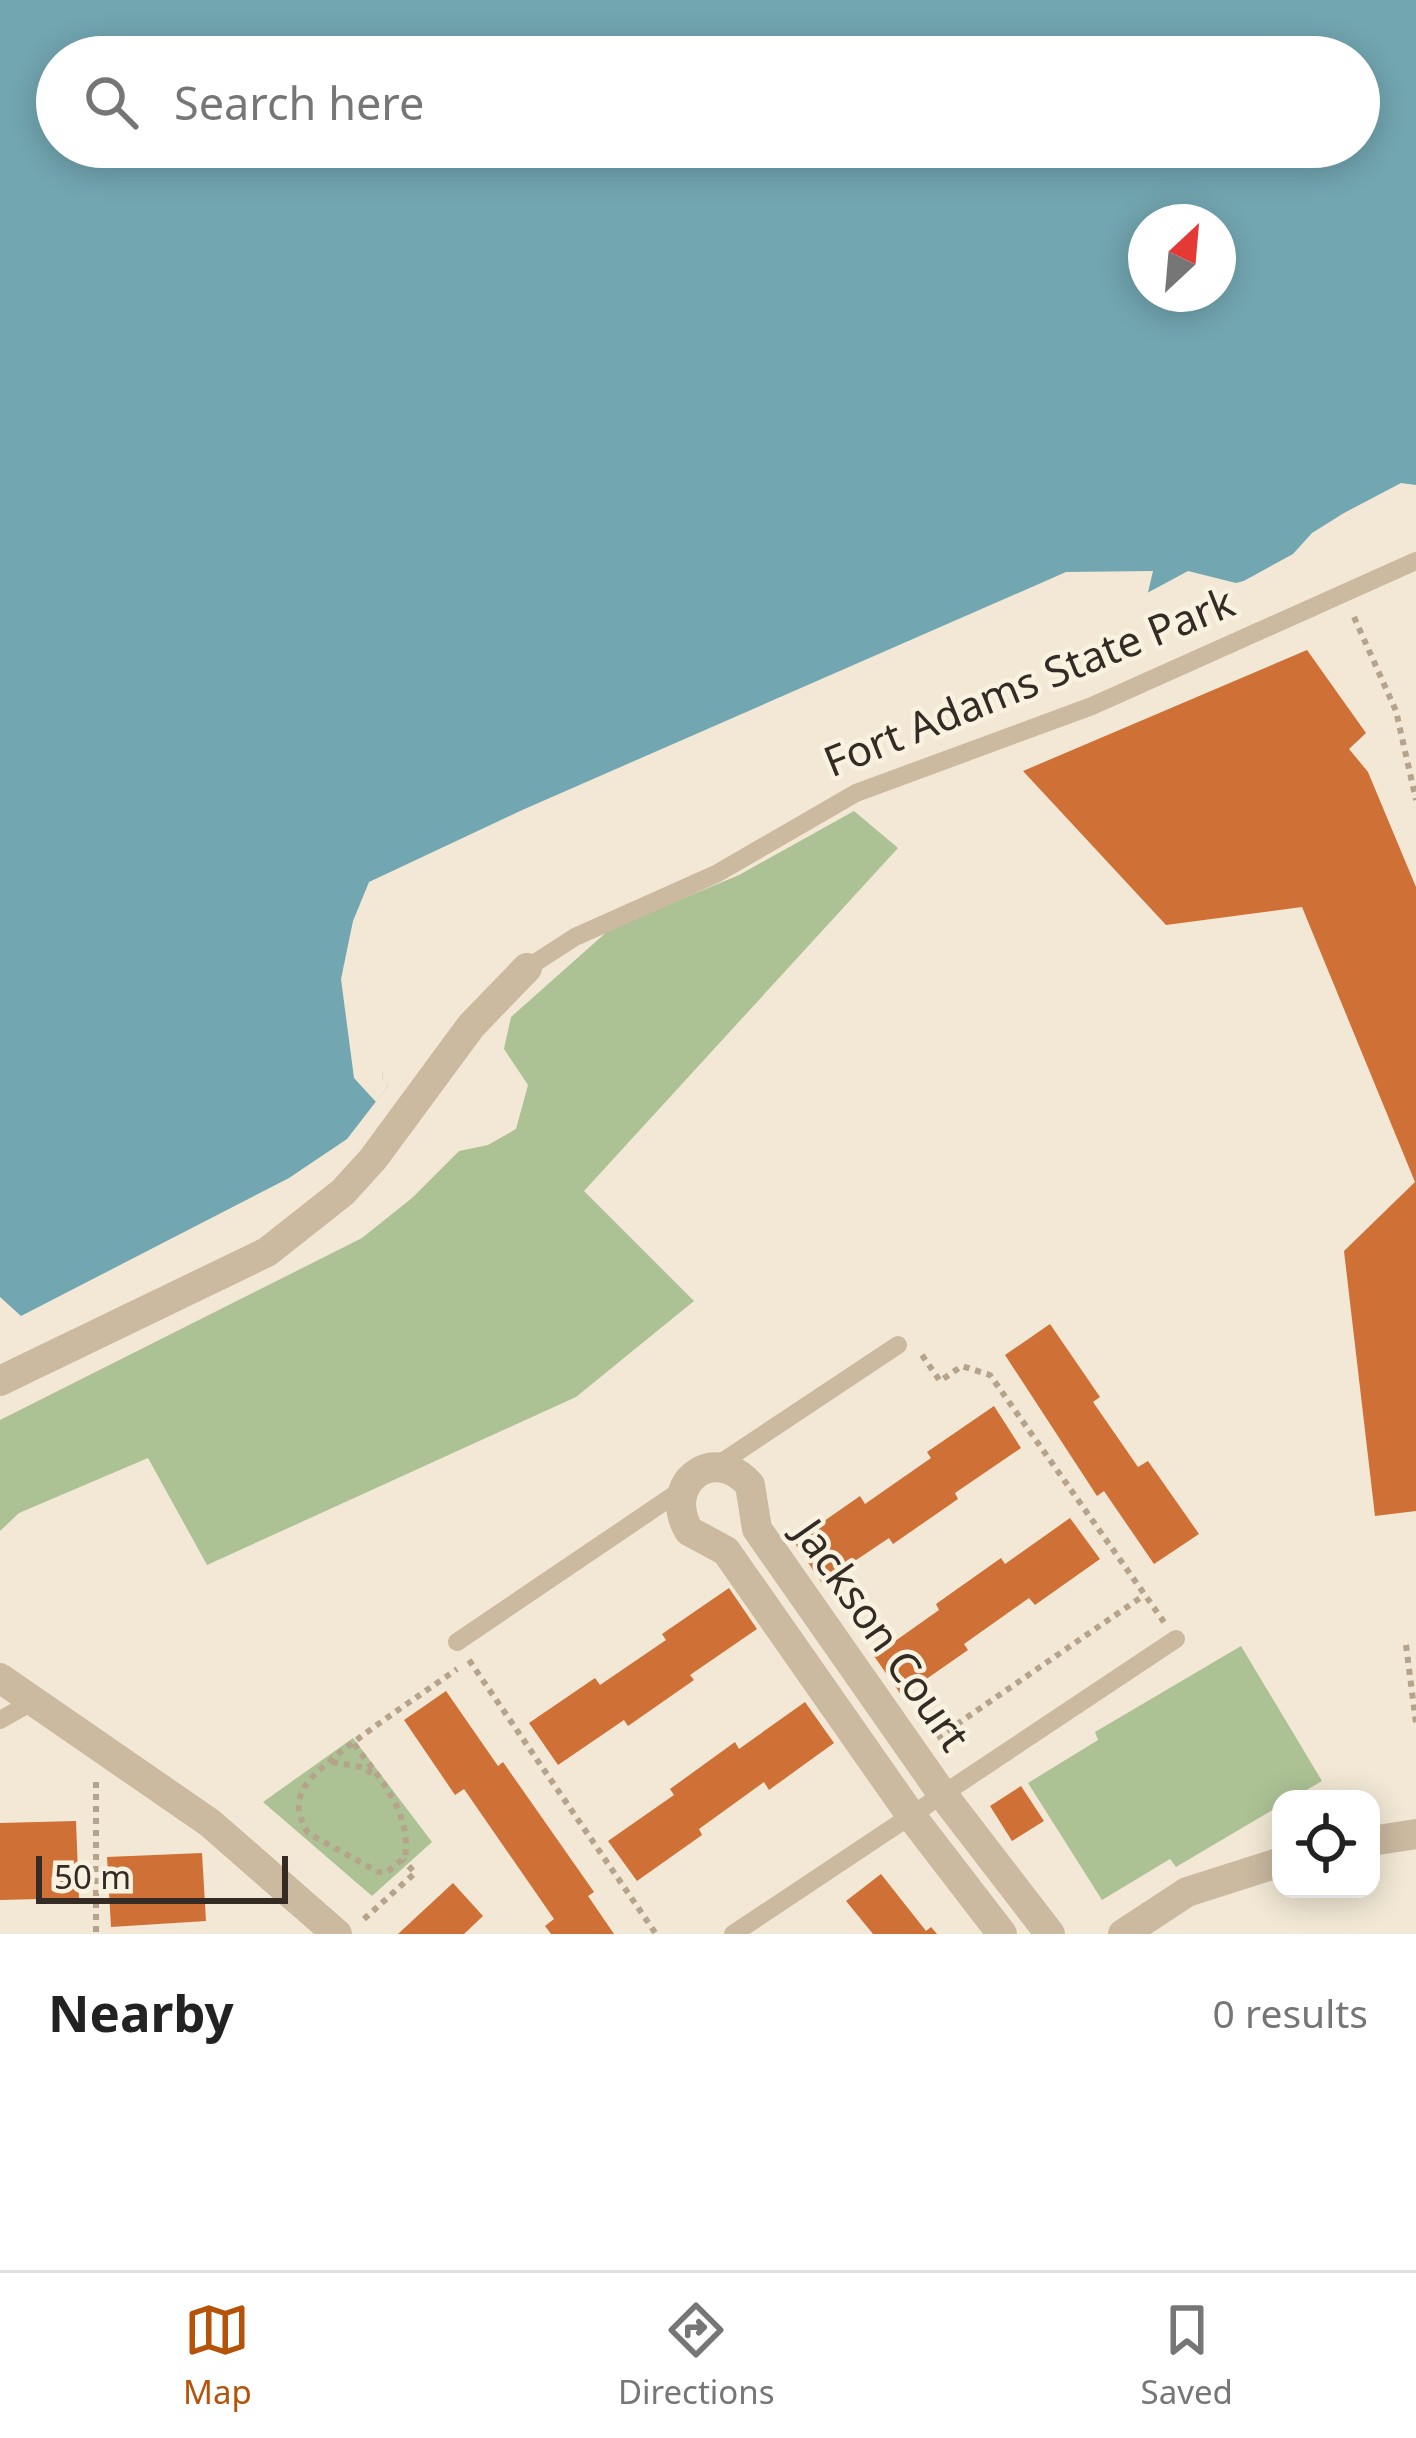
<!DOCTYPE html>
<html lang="en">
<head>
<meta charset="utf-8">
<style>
	body { margin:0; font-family:"Noto Sans",sans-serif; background:#f6f6f6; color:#222 }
	.controls { position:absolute; right:36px; bottom:36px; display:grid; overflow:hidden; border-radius:24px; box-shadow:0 6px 30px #0003 }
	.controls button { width:108px; height:108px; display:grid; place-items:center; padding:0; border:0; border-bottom:3px solid #e0e0e0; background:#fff; color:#222; font:60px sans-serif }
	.compass { position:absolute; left:1128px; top:204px; width:108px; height:108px; border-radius:50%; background:#fff; box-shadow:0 6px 30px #0003; rotate:26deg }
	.scale { position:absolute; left:36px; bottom:30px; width:252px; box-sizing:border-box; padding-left:12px; border:6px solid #342b24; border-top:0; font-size:33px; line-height:42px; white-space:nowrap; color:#342b24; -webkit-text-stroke:9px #faf2e1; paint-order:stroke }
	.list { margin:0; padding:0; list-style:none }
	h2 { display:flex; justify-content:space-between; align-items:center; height:156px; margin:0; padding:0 48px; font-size:51px }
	h2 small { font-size:39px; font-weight:400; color:#767676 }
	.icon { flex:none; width:66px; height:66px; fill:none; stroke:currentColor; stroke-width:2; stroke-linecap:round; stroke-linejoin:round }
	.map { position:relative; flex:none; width:1416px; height:1934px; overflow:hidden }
	.search { position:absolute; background:#fff; box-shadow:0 6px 30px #0003; left:36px; right:36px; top:36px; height:132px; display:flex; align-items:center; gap:30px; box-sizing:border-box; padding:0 42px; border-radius:66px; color:#767676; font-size:45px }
	.sheet { height:336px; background:#fff }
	nav { display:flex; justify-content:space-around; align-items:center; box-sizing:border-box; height:168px; border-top:3px solid #e0e0e0; background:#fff; font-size:33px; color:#767676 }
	nav a { display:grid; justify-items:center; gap:6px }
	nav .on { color:#b45309 }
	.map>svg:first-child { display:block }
	.green { fill:#acc294 }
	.water { fill:#72a6b1; fill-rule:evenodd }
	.pier { fill:#f2e8d5 }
	.building { fill:#cf7036 }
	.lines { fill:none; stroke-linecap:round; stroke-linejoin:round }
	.path { stroke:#b6a38b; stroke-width:6; stroke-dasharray:6 6; stroke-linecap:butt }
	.lane { stroke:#cbb9a0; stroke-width:18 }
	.street { stroke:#cbb9a0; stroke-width:30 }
	.labels { text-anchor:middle; stroke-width:9; stroke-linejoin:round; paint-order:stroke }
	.street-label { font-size:42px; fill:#342b24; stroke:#faf2e1 }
</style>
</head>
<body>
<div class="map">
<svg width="1416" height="1934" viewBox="0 0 1416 1934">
	<rect width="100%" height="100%" fill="#f2e8d5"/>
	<!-- green -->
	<g class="green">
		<polygon points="854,811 898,848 584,1191 694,1301 576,1397 207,1565 148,1458 19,1513 0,1531 0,1420 362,1238 412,1198 459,1151 488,1145 516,1129 528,1085 504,1049 511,1017 610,929 739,875"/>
		<polygon points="1241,1646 1322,1781 1291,1799 1281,1799 1281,1805 1176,1867 1170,1859 1102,1900 1028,1783 1098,1740 1095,1732"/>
		<polygon points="353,1738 432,1842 372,1896 263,1802"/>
	</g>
	<!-- water -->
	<path class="water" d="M0,0H1416V505L1303,566L1236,583L1188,571L1058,641L431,914L391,954L382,1081L388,1086L347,1139L289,1178L21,1316L0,1297ZM57,57H1359V147H57ZM1146,222H1218V294H1146Z"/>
	<!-- pier -->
	<g class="pier">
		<polygon points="1401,483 1416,485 1416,512 1305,571 1231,588 1293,554 1312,533 1344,513"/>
		<polygon points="1153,571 1146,601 927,711 798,786 668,844 537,887 481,897 434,919 397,956 389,1066 383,1071 382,1080 388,1086 376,1102 354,1078 341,979 353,921 369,882 520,811 1066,572"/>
	</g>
	<!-- building -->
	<g class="building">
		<polygon points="1307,650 1366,733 1349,749 1368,772 1416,887 1416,1511 1375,1516 1344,1251 1415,1182 1302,907 1166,925 1023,771"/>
		<polygon points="1050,1324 1100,1397 1093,1402 1138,1467 1148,1461 1199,1534 1154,1564 1104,1491 1097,1496 1005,1355"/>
		<polygon points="994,1406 1021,1448 955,1493 958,1499 893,1544 889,1538 822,1583 794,1542 860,1496 865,1504 931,1458 927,1452"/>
		<polygon points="1070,1518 1100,1559 1035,1605 1029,1598 964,1644 968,1650 902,1696 874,1656 939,1610 936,1604 1001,1558 1005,1564"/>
		<polygon points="729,1588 757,1629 690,1675 694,1680 628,1726 624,1720 558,1765 529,1723 595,1678 600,1685 666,1640 662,1634"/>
		<polygon points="446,1691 498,1766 503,1762 594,1892 588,1896 614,1934 551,1934 545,1926 554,1919 464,1789 455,1795 404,1720"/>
		<polygon points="805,1702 834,1743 769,1790 764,1782 699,1829 702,1835 637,1881 608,1841 674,1795 670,1789 735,1742 739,1749"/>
		<polygon points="1021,1786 1044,1821 1012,1841 990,1806"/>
		<polygon points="76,1821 79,1898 0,1900 0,1823"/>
		<polygon points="202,1853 206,1921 111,1927 107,1857"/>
		<polygon points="881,1874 926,1931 931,1927 937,1934 873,1934 846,1901"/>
		<polygon points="453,1883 483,1916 464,1934 398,1934"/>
	</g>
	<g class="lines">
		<!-- path -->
		<g class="path">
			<polyline points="1354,617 1396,711 1416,800"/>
			<polyline points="922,1355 940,1381 962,1366 990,1375 1164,1622"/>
			<polyline points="1406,1645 1416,1723"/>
			<polyline points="469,1660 656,1934"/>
			<polyline points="937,1738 1143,1596"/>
			<path d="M354,1744C379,1778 412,1812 405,1857L387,1872H378L308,1833C299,1818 295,1804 304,1788C317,1762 427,1691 457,1669"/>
			<polyline points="332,1762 362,1767 376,1776"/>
			<polyline points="96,1782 96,1934"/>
			<polyline points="364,1919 415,1873 403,1860"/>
		</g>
		<!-- lane -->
		<g class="lane">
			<polyline points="527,968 575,937 716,874 856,793 1092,706 1416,561"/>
			<polyline points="713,1468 898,1345"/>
			<polyline points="457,1642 683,1489"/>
			<polyline points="0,1720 34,1701"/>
			<polyline points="733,1934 1176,1639"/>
		</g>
		<!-- street -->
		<g class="street">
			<polyline points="0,1381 267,1252 343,1192 373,1159 471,1026 527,968"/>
			<polyline points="0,1678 210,1823 337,1934"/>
			<polyline points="1371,1841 1416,1834"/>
			<path d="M1002,1934L912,1817L726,1551L689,1531C661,1483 714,1443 750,1485L757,1529L943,1795L1050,1934"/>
			<polyline points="1123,1934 1187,1892 1281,1862"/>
		</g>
	</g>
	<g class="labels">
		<!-- street labels -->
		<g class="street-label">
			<text transform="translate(1029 682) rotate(-22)" y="15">Fort Adams State Park</text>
			<text transform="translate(882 1635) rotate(55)" y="15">Jackson Court</text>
		</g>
	</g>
</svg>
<div class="controls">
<button><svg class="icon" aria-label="locate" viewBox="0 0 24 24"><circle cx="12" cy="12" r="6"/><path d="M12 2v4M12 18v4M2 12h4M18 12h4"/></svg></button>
</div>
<svg class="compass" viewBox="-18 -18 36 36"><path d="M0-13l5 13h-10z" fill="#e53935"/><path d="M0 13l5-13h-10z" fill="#767676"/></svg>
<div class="scale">50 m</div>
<div class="search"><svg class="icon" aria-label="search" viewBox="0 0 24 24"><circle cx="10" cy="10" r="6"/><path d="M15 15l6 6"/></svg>Search here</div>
</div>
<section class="sheet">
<h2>Nearby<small>0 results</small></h2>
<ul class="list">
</ul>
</section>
<nav>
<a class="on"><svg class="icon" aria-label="map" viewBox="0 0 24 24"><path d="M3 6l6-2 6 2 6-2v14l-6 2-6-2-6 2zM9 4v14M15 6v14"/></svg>Map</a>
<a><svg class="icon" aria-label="directions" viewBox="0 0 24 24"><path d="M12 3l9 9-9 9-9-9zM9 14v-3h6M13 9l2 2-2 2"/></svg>Directions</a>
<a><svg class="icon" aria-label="saved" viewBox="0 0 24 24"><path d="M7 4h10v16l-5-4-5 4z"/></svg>Saved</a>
</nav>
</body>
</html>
